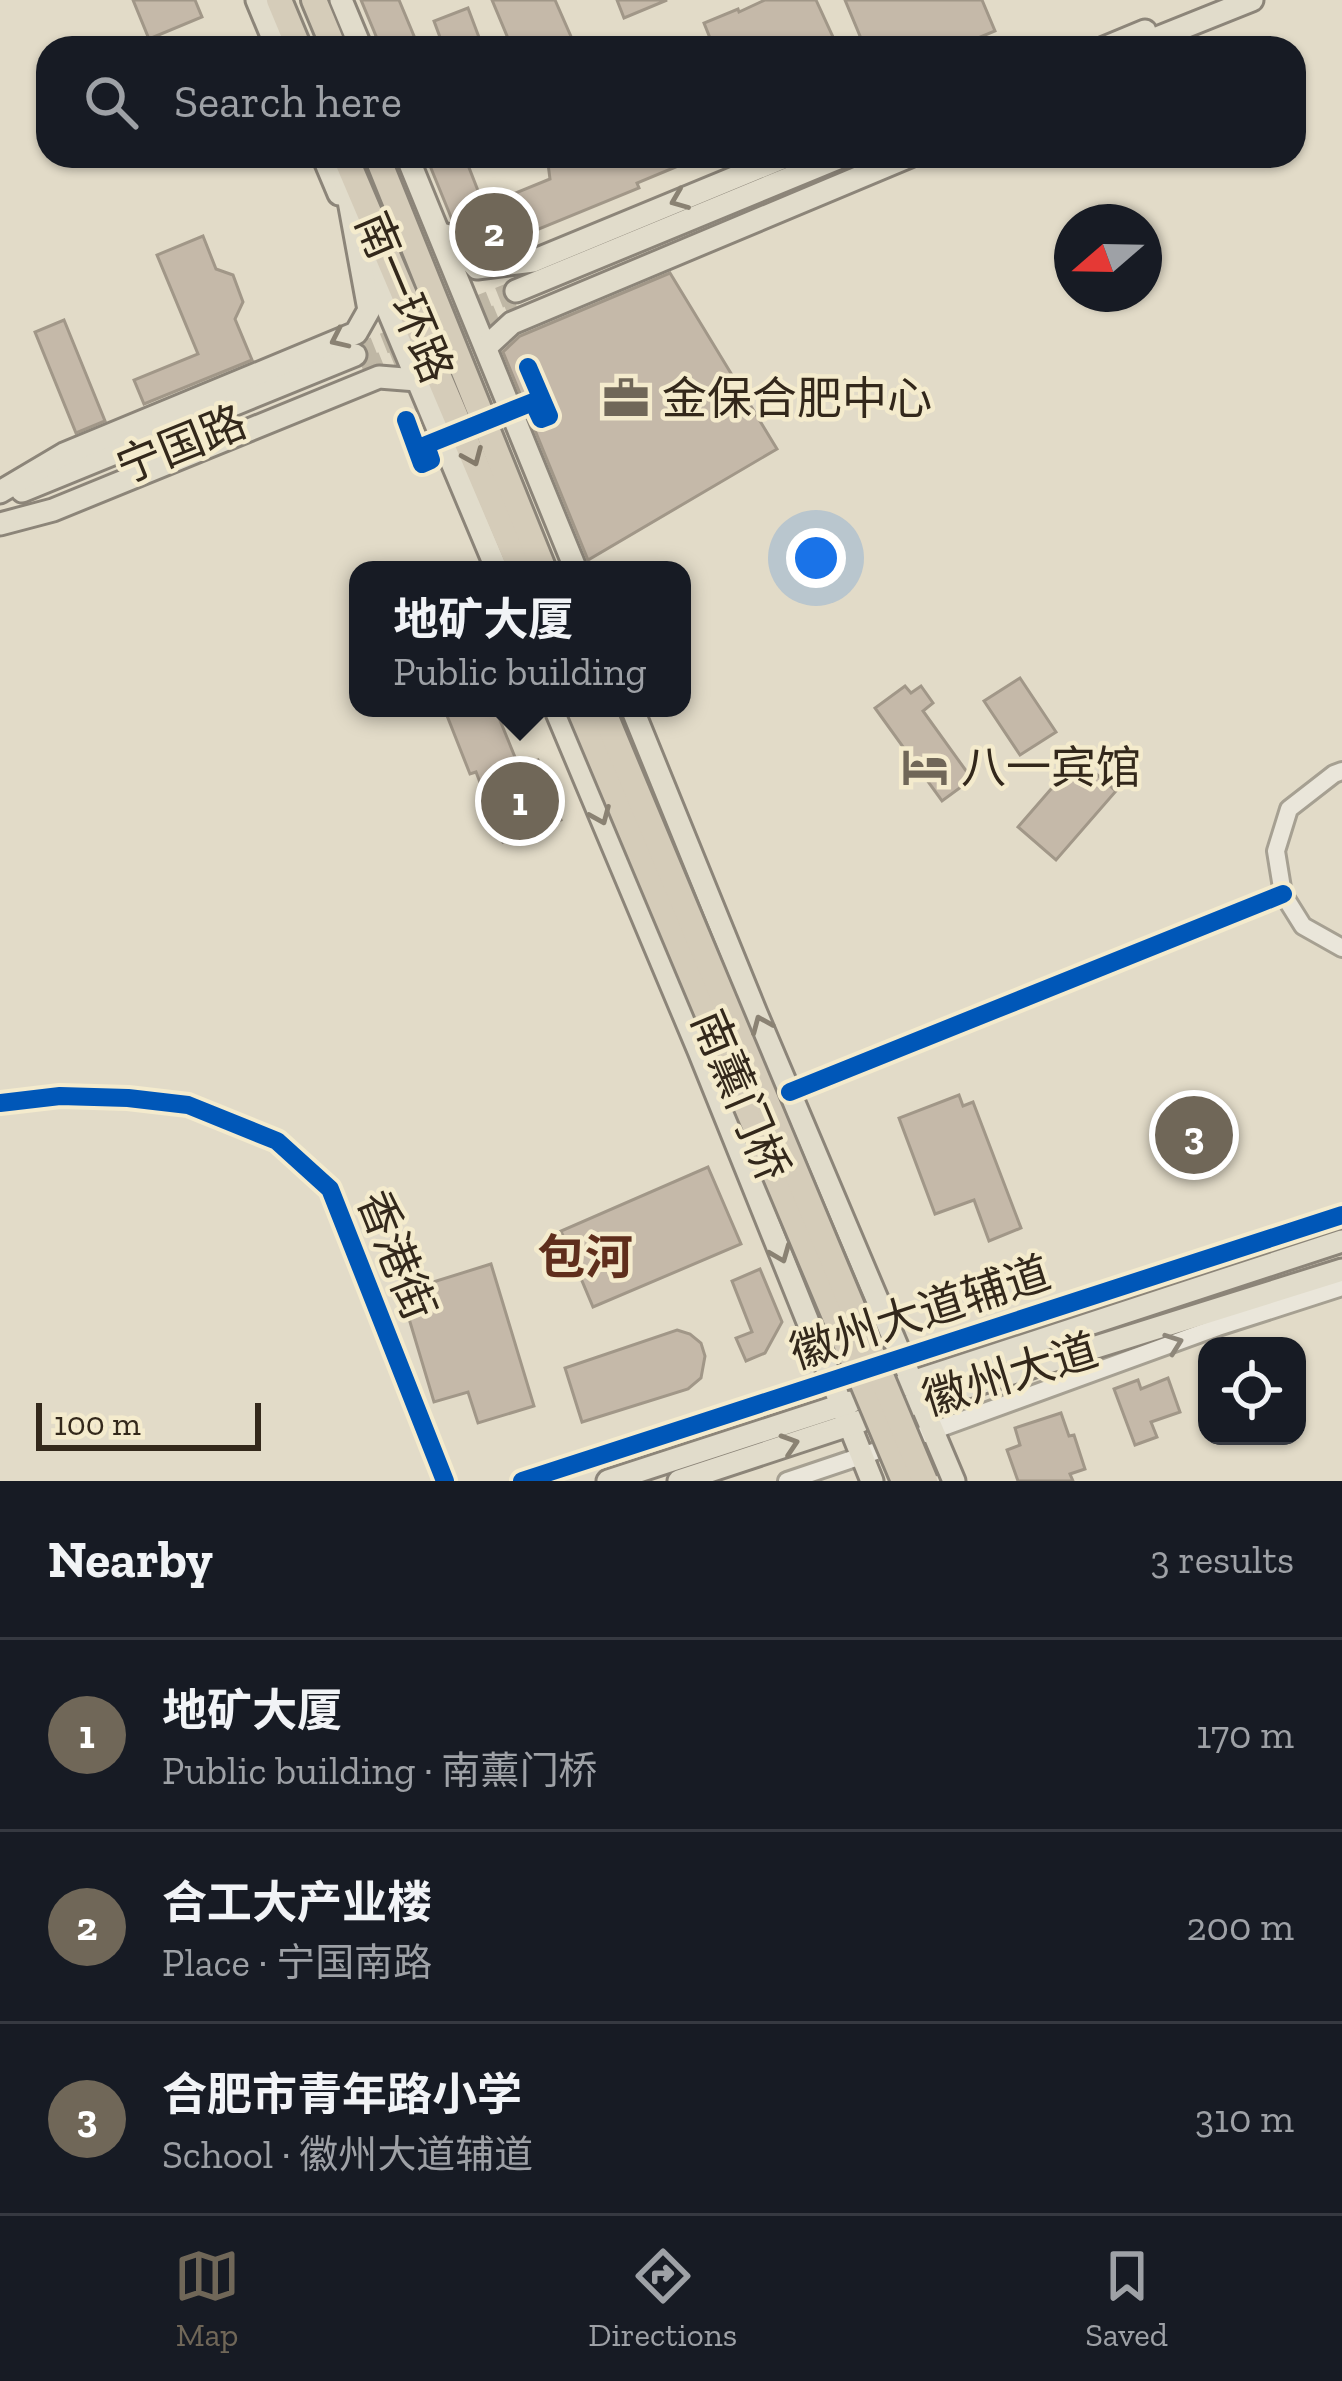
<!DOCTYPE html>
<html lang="en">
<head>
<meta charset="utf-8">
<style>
	body { margin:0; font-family:"Zilla Slab","Noto Sans SC",serif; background:#242831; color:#f1f3f6 }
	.controls { position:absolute; right:36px; bottom:36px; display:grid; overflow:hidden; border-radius:24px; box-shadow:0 3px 9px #0004 }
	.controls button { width:108px; height:108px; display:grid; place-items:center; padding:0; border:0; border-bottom:3px solid #363941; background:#171b24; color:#f1f3f6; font:60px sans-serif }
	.compass { position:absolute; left:1054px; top:204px; width:108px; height:108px; border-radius:50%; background:#171b24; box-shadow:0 3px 9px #0004; rotate:250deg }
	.scale { position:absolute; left:36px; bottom:30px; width:225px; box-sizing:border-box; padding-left:12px; border:6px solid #33281b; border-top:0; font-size:33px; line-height:42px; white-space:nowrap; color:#33281b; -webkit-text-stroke:9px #f4ebcd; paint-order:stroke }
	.you { position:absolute; left:816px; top:558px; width:42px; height:42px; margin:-30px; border:9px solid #fff; border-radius:50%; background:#1a73e8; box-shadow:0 0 0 18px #1a73e833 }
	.badge { display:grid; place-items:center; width:78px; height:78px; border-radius:50%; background:#706758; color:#fff; font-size:39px; font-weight:700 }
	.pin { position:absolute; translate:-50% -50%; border:6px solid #fff; box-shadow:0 3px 12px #0006 }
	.popup { position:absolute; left:349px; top:561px; width:342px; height:156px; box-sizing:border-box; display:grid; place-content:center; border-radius:24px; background:#171b24; filter:drop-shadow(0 3px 9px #0005); font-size:39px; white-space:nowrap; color:#9ea1a6 }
	.popup b { font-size:45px; color:#f1f3f6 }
	.popup::after { content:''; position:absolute; left:50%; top:100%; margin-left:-24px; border:24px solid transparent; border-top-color:#171b24 }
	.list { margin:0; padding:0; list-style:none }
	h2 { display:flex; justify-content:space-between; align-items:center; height:156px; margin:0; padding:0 48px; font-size:51px }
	h2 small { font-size:39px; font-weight:400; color:#9ea1a6 }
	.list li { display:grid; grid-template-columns:78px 1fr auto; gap:36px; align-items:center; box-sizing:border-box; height:192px; padding:0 48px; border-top:3px solid #363941 }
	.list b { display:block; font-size:45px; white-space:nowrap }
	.list p { margin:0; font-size:39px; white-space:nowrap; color:#9ea1a6 }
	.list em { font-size:39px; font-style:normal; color:#9ea1a6 }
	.icon { flex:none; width:66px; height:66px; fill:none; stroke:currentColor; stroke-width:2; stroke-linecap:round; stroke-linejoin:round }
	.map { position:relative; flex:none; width:1342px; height:1481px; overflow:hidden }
	.search { position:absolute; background:#171b24; box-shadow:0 3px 9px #0004; left:36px; right:36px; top:36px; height:132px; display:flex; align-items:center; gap:30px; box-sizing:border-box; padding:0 42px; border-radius:36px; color:#9ea1a6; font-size:45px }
	.sheet { height:732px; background:#171b24 }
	nav { display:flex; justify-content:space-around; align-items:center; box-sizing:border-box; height:168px; border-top:3px solid #363941; background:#171b24; font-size:33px; color:#9ea1a6 }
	nav a { display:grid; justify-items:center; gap:6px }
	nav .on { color:#706758 }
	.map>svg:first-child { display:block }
	.building { fill:#c5b9a9; stroke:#a19788; stroke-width:3 }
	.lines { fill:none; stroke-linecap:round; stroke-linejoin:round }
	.major-tunnel { stroke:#bfb7a5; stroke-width:21; stroke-dasharray:21 10; stroke-linecap:butt }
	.minor-casing { stroke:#a6a092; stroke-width:22 }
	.major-casing { stroke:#8c8579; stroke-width:27 }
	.highway-casing { stroke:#8c8579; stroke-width:30 }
	.minor { stroke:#eae6da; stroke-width:16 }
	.major { stroke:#e1dccb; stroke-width:21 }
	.highway { stroke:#d5ccb9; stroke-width:24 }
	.highway-bridge-casing { stroke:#8c8579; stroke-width:30; stroke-linecap:butt }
	.highway-bridge { stroke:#d5ccb9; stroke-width:24 }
	.cycleway-casing { stroke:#f4ebcd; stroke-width:26 }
	.cycleway { stroke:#0057b8; stroke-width:18 }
	.oneway { stroke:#8a8273 }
	.oneway2 { stroke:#847a6a }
	.oneway3 { stroke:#8e877a }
	.labels { text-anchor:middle; stroke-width:9; stroke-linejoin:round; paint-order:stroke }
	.street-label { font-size:45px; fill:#33281b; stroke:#f4ebcd }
	.poi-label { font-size:45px; fill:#33281b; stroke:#f4ebcd; text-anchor:start }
	.neighbourhood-label { font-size:48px; font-weight:bold; fill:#5f2e1c; stroke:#f4ebcd }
</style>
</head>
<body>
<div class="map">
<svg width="1342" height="1481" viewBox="0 0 1342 1481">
	<rect width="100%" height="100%" fill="#e2dbc8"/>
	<!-- building -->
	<g class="building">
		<polygon points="133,0 195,0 202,17 149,39"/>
		<polygon points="361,0 399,0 419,48 381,48"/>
		<polygon points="492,0 555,0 576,48 512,48"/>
		<polygon points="617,0 667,0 624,18"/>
		<polygon points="765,0 816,0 838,48 714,48 704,23 738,9 739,12"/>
		<polygon points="845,0 982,0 995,31 954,48 865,48"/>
		<polygon points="468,8 483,48 444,48 434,21"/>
		<polygon points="426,156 489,156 468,165 484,206 550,179 547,156 580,156 583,165 605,156 702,156 637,183 639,188 483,252 453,222"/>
		<polygon points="203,236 216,269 233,275 243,302 235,319 252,360 144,404 134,380 198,354 157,255"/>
		<polygon points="670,273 777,449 588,560 503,352 520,336"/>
		<polygon points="64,320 105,421 76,433 35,332"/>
		<polygon points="1020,678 1056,732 1020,755 984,701"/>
		<polygon points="905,686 911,693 921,686 933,703 923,711 972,779 942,801 875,708"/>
		<polygon points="444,708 495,708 519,767 538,760 561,820 503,842 476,772 470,774"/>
		<polygon points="1078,758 1116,791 1056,860 1018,827"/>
		<polygon points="959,1095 963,1106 973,1102 1021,1228 989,1241 974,1200 935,1214 899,1118"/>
		<polygon points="708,1167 741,1244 593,1307 561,1231"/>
		<polygon points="491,1264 534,1406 478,1423 468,1392 434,1402 401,1292"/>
		<polygon points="760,1269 782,1322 765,1353 746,1361 736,1338 752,1332 732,1281"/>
		<polygon points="677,1330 690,1334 701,1343 705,1356 701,1378 688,1389 582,1422 565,1368"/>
		<polygon points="1168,1378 1180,1412 1151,1422 1157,1437 1135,1445 1114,1389 1138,1380 1141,1389"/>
		<polygon points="1061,1413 1069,1436 1074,1435 1085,1469 1070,1474 1073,1481 1018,1481 1007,1450 1020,1445 1015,1428"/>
	</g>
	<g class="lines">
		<!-- major-tunnel -->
		<g class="major-tunnel">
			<polyline points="355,355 516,291"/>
			<polyline points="363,370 517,307"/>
		</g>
		<!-- minor casing -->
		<g class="minor-casing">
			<g id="minor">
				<polyline points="1342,771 1334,774 1289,809 1276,851 1283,894 1303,926 1342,948"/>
				<polyline points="790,1092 1283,894"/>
				<polyline points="0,1103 60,1096 128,1098 188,1105 277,1141 330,1189 445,1481"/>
				<polyline points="924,1434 1218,1327 1342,1287"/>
				<polyline points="522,1481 1342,1215"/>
				<polyline points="787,1481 900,1443"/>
			</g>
		</g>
		<!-- major casing -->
		<g class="major-casing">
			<g id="major">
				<polyline points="257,0 277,48"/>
				<polyline points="341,0 361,48"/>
				<polyline points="1104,48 1145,31"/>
				<polyline points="1132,48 1252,0"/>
				<polyline points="323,156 339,194"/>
				<polyline points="407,156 576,570"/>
				<polyline points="446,235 477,268 533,261 787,156"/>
				<polyline points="370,267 497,570"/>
				<polyline points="516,291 843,156"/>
				<polyline points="486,347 512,323 910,156"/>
				<polyline points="22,491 355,355"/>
				<polyline points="0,492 64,454 356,333 369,310 343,168"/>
				<polyline points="0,524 53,510 379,377 417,380"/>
				<polyline points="555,708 699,1051 872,1481"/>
				<polyline points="632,708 756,1013 954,1481"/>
				<polyline points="903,1385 1342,1241"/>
				<polyline points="907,1406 1342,1270"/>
				<polyline points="608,1481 851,1402"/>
				<polyline points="679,1481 861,1421"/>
			</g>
		</g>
		<!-- highway casing -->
		<g class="highway-casing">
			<g id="highway">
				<polyline points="279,0 299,48"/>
				<polyline points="314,0 334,48"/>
				<polyline points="345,156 521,570"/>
				<polyline points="377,156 544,570"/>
			</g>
		</g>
		<!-- minor -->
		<use href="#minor" class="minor"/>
		<!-- major -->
		<use href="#major" class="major"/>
		<!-- highway -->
		<use href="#highway" class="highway"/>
		<!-- highway-bridge casing -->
		<g class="highway-bridge-casing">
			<g id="highway-bridge">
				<polyline points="579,708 904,1481"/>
				<polyline points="602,708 925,1481"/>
			</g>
		</g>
		<!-- highway-bridge -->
		<use href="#highway-bridge" class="highway-bridge"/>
		<!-- cycleway casing -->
		<g class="cycleway-casing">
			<g id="cycleway">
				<polyline points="406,420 422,464 431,460 426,445 533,402 541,419 549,416 528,367"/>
				<polyline points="790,1092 1283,894"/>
				<polyline points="0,1103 60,1096 128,1098 188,1105 277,1141 330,1189 445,1481"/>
				<polyline points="522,1481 1342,1215"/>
			</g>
		</g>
		<!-- cycleway -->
		<use href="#cycleway" class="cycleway"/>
	</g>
	<!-- one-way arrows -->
	<defs><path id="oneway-chevron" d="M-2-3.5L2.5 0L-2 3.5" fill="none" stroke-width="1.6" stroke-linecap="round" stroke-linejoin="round" transform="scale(3)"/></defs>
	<g class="oneway">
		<use href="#oneway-chevron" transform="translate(679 200) rotate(158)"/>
		<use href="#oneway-chevron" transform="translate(339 339) rotate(155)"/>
		<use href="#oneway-chevron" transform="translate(601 816) rotate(67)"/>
		<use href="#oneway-chevron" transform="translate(761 1024) rotate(-113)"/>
		<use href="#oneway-chevron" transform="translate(781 1254) rotate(68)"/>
		<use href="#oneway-chevron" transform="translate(790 1444) rotate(-18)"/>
	</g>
	<use class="oneway2" href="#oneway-chevron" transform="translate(473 457) rotate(67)"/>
	<use class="oneway3" href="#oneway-chevron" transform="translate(1174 1343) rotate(-20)"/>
	<!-- icons -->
	<defs>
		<g id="office-bare" transform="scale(3.6)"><path d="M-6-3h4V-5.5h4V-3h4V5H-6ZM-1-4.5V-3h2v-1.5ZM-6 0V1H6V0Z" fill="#706758" stroke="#f4ebcd" stroke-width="2.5" paint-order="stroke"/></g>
		<g id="hotel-bare" transform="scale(3.6)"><path d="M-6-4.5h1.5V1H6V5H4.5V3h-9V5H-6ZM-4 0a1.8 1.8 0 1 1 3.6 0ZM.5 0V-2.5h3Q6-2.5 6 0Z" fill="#706758" stroke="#f4ebcd" stroke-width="2.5" paint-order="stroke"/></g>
	</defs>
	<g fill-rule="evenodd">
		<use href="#office-bare" x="626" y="398"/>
		<use href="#hotel-bare" x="925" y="767"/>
	</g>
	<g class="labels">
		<!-- street labels -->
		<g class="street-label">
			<text transform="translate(405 297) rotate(67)" y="16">南一环路</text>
			<text transform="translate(181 444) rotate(-22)" y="16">宁国路</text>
			<text transform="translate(741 1095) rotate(67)" y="16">南薰门桥</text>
			<text transform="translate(397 1255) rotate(68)" y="16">香港街</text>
			<text transform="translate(920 1312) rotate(-18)" y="16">徽州大道辅道</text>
			<text transform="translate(1010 1374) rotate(-17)" y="16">徽州大道</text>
		</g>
		<!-- poi labels -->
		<g class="poi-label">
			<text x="662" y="414">金保合肥中心</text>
			<text x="961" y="783">八一宾馆</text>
		</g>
		<!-- neighbourhood labels -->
		<g class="neighbourhood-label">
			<text x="585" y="1274">包河</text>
		</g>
	</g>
</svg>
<div class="controls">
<button><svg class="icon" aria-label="locate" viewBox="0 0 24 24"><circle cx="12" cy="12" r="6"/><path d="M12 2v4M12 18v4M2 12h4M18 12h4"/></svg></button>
</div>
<svg class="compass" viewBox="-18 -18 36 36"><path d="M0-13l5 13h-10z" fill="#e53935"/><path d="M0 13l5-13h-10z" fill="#9ea1a6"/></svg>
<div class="scale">100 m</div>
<div class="you"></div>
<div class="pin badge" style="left:520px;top:801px">1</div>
<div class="popup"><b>地矿大厦</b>Public building</div>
<div class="pin badge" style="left:494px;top:232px">2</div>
<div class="pin badge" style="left:1194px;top:1135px">3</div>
<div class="search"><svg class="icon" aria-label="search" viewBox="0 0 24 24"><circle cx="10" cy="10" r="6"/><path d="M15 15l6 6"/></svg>Search here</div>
</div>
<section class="sheet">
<h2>Nearby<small>3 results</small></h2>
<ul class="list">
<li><span class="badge">1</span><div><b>地矿大厦</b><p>Public building · 南薰门桥</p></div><em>170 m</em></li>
<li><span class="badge">2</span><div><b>合工大产业楼</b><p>Place · 宁国南路</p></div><em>200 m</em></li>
<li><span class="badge">3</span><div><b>合肥市青年路小学</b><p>School · 徽州大道辅道</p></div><em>310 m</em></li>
</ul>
</section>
<nav>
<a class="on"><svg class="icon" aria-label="map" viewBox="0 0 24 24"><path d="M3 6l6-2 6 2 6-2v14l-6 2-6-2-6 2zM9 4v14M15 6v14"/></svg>Map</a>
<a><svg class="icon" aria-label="directions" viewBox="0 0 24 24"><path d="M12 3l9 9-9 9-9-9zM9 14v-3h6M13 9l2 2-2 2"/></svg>Directions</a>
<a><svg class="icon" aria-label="saved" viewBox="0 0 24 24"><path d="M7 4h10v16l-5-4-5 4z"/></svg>Saved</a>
</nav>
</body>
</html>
